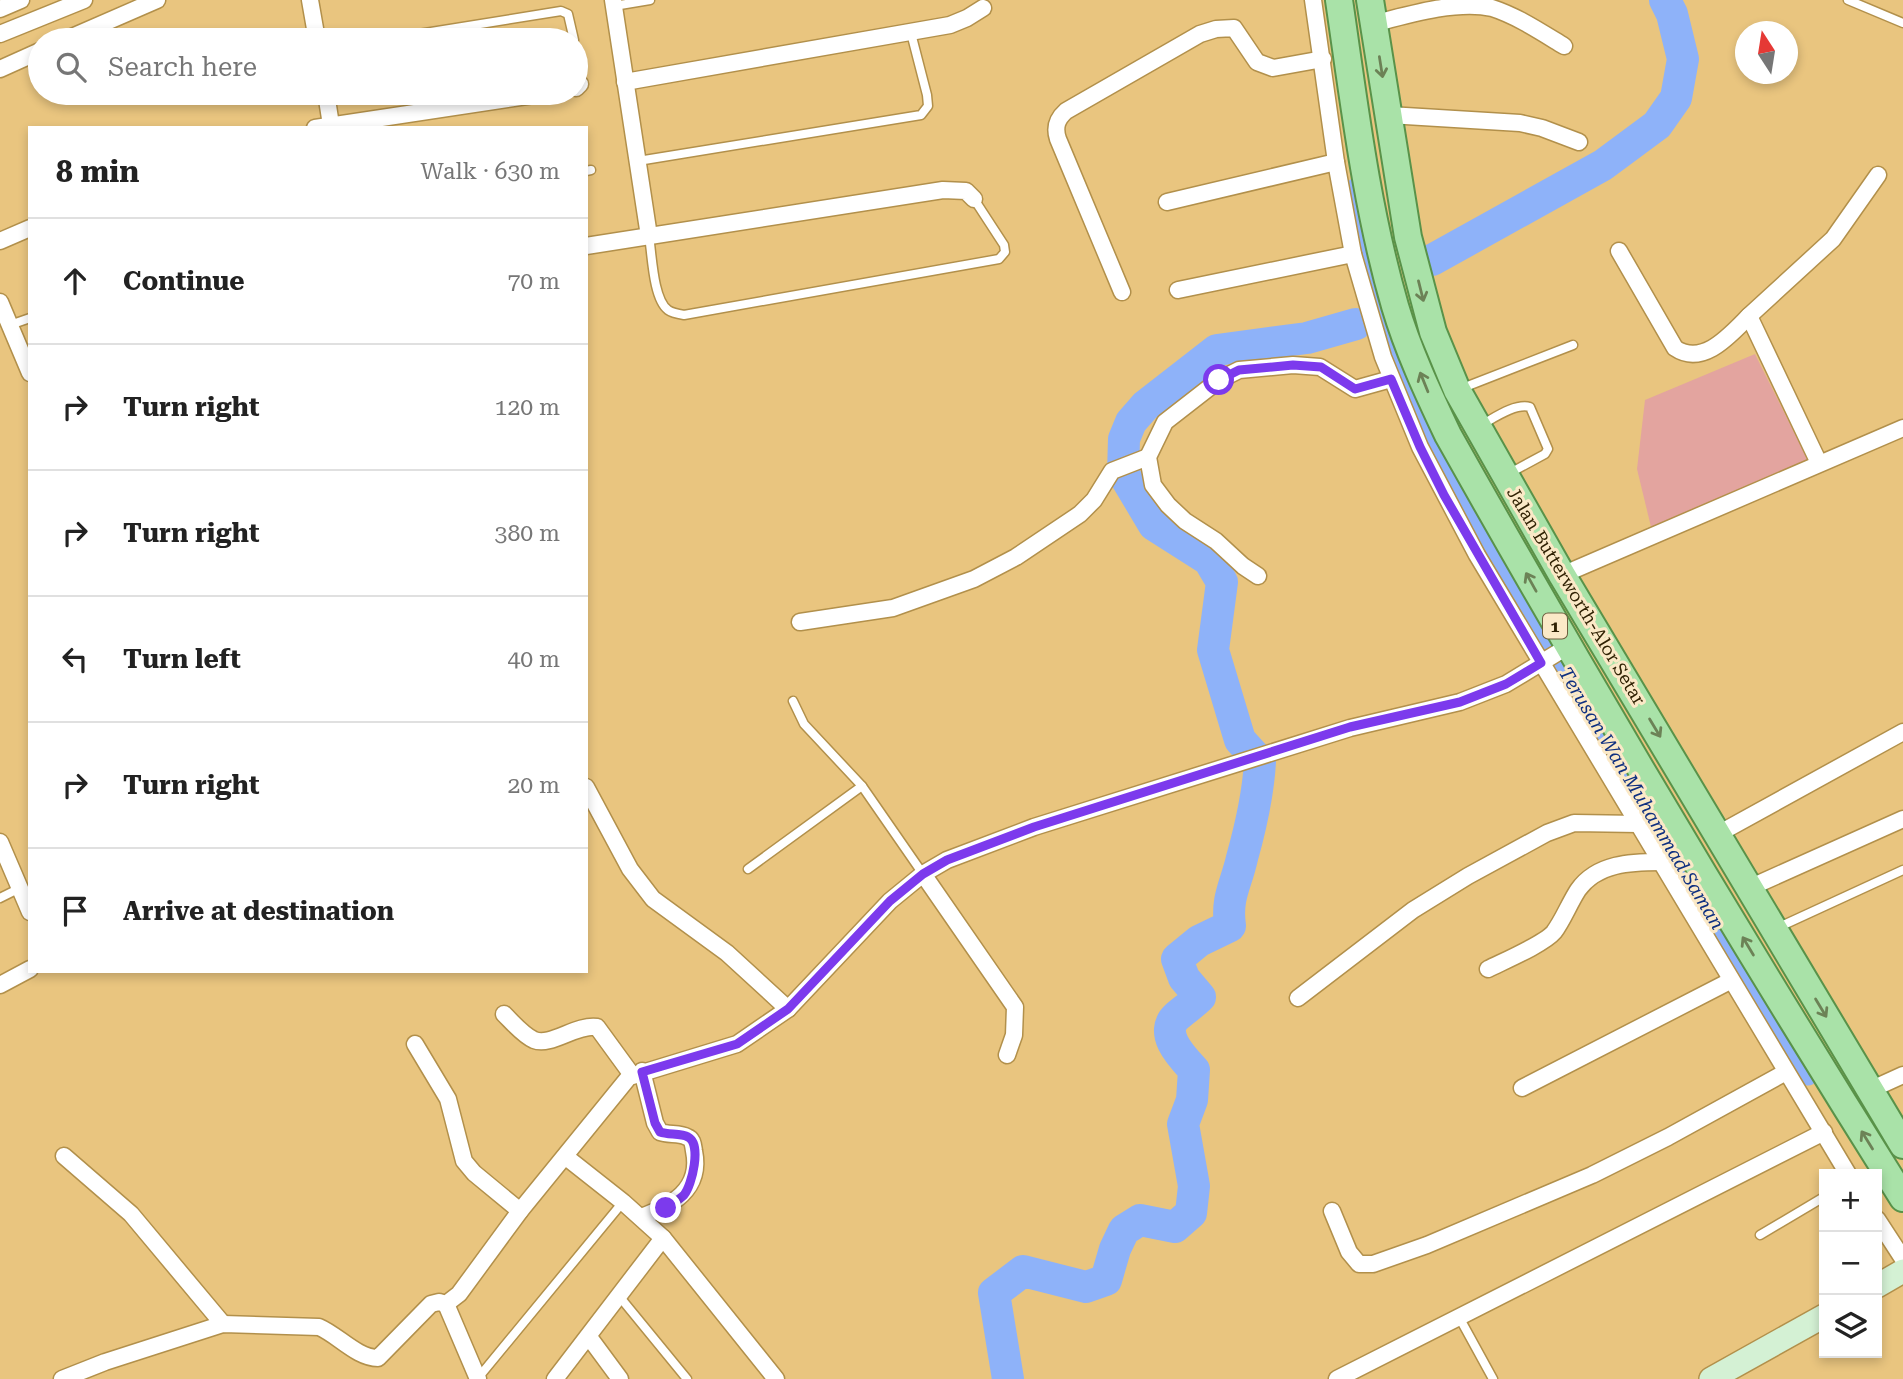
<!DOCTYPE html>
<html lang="en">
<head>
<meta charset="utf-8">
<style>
	body { margin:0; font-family:"Roboto Serif",serif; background:#f6f6f6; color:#222 }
	.controls { position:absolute; right:21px; bottom:21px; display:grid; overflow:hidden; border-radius:0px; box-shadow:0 4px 10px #0003 }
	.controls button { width:63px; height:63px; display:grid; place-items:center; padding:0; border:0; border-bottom:2px solid #e0e0e0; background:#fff; color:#222; font:35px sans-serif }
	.compass { position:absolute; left:1735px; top:21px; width:63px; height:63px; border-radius:50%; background:#fff; box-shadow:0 4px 10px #0003; rotate:348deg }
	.stop { position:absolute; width:21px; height:21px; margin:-16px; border:5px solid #7c3aed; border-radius:50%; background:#fff }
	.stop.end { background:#7c3aed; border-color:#fff; box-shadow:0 2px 7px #0008 }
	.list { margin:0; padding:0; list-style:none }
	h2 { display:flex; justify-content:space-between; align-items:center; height:91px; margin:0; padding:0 28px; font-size:30px }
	h2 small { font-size:23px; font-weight:400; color:#767676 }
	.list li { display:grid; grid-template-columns:46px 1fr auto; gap:21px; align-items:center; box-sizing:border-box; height:126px; padding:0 28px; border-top:2px solid #e0e0e0 }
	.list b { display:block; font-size:26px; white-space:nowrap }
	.list em { font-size:23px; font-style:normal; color:#767676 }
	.icon { flex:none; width:38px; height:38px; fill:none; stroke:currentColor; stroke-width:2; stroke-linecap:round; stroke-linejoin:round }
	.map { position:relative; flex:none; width:1903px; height:1379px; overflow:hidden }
	.search { position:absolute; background:#fff; box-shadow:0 4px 10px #0003; left:28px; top:28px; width:560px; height:77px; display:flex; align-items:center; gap:18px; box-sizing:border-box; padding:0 24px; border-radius:38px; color:#767676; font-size:26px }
	.panel { position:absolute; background:#fff; box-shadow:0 4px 10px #0003; left:28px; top:126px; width:560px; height:847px; border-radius:0px }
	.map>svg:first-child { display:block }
	.green { fill:#e3a49f }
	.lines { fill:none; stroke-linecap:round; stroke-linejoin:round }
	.canal { stroke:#8eb2f9; stroke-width:19 }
	.river { stroke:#8eb2f9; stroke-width:32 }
	.lane-casing { stroke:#b2904b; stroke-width:11 }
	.street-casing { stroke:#b2904b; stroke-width:19 }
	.secondary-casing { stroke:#b2904b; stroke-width:26 }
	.primary-casing { stroke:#599249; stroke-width:30 }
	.lane { stroke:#fff; stroke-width:8 }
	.street { stroke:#fff; stroke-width:16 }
	.secondary { stroke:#d4f1d4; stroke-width:23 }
	.primary { stroke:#a9e2a8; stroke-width:26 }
	.oneway { stroke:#6c8256 }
	.route { stroke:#7c3aed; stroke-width:9 }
	.labels { text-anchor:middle; stroke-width:6; stroke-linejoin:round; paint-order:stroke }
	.shield { fill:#fbe9c7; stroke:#6d5e3e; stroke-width:2 }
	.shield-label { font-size:16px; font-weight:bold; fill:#302204 }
	.street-label { font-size:18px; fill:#302204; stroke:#fbe9c7 }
	.water-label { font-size:19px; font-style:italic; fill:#0f3080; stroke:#fbe9c7 }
</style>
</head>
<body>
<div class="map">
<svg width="1903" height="1379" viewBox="0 0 1903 1379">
	<rect width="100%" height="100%" fill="#e9c57f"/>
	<!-- green -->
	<polygon class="green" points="1755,354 1810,464 1652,531 1637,469 1645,400"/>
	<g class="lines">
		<!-- canal -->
		<path class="canal" d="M1355,188C1370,280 1399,367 1436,453L1808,1076"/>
		<!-- river -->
		<g class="river">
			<polyline points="1432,260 1603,165 1657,125 1676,98 1683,59 1672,14 1665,0"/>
			<path d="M1008,1379L994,1293L1023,1271L1086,1287L1106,1280L1115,1249L1124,1230L1140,1220L1175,1227L1191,1213L1194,1186L1183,1124L1192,1100L1194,1070C1182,1057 1158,1033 1177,1016C1185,1009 1193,1004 1200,997L1184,978L1177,959L1199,941L1230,926C1226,897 1236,885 1242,858C1251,826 1258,795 1260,762L1240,740L1213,650L1222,582L1209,560L1154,525L1123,473L1124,439L1131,422L1145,406L1217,350L1307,338L1356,324"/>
		</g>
		<!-- lane casing -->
		<g class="lane-casing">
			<g id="lane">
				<polyline points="1848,0 1903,23"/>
				<polyline points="614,6 650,0"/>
				<polyline points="381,40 561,11 568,14 574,40"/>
				<polyline points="576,48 580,84"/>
				<polyline points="638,161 921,115 928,106 927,95 911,33"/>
				<polyline points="586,171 591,170"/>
				<path d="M649,236C652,254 653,299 668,310C672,313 678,314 684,315L999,259L1005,252L1004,245L974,199"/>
				<polyline points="10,325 30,318"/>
				<polyline points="1460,389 1573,345"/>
				<path d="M1481,425C1494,418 1515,403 1530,407L1548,449L1545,454L1508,474"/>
				<polyline points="793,701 804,724 862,786 923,874"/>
				<polyline points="748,869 862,786"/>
				<polyline points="0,898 20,888"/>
				<polyline points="1779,927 1903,870"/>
				<polyline points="1760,1235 1824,1197"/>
				<polyline points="619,1296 687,1379"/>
				<polyline points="1459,1317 1493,1379"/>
				<polyline points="478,1378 623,1202"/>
			</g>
		</g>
		<!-- street casing -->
		<g class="street-casing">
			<g id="street">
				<polyline points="310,0 317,40"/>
				<polyline points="613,0 649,236"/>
				<polyline points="1313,0 1336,162 1353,254 1383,357 1420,447 1477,555 1848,1174"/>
				<polyline points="0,9 21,0"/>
				<path d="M1373,24C1407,15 1457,0 1492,8C1517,16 1541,32 1564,46"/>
				<polyline points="0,34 84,0"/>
				<polyline points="65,40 157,0"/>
				<polyline points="0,69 40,51"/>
				<polyline points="625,82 950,25 967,18 983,8"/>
				<polyline points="576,88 580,84"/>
				<polyline points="326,93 331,125"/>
				<polyline points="1389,115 1520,123 1542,128 1579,142"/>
				<polyline points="315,128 547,93"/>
				<polyline points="1167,202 1336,162"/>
				<polyline points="0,241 30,228"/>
				<polyline points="586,246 943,190 966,191 974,199"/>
				<path d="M1619,251L1675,348C1703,367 1730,335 1749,316"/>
				<polyline points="1178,290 1353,254"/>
				<path d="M1122,292L1058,139C1054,127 1057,119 1066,111L1200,34L1216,29L1234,28L1257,62L1273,68L1323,59"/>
				<polyline points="0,302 30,373"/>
				<polyline points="1819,463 1749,316 1833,239 1878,175"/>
				<polyline points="1562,575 1903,428"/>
				<polyline points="1258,576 1243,566 1216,541 1185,521 1168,505 1153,485 1148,457 1165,422 1219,380 1239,370 1293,365 1320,367 1355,389 1391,379"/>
				<polyline points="800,622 893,608 974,579 1016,557 1080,514 1094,500 1112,471 1148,457"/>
				<polyline points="586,787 630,869 653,899 727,953 788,1009"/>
				<polyline points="1718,834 1903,732"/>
				<polyline points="0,842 30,912"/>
				<polyline points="923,874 1015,1007 1014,1035 1007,1055"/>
				<polyline points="1749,888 1903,819"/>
				<path d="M1488,969C1504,961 1544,944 1554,932C1563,920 1569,904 1578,890C1597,863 1631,862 1661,862"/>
				<polyline points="0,985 30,969"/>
				<polyline points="1298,998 1413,910 1468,876 1547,833 1574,823 1639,824"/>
				<path d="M504,1014C513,1023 523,1035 534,1040C551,1047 576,1024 597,1027L632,1075"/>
				<polyline points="415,1044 448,1099 464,1161 474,1173 520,1211"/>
				<polyline points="1522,1088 1730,981"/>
				<polyline points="1870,1090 1903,1075"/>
				<polyline points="64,1156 131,1214 223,1324"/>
				<polyline points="566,1157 623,1202 663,1238 776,1379"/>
				<polyline points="1332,1211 1349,1252 1359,1264 1373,1264 1427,1245 1592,1175 1668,1137 1786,1072"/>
				<path d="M641,1217C671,1206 702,1190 694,1151C693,1145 693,1139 687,1137C680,1133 668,1135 660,1132L655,1123L642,1071"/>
				<polyline points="1877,1219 1903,1259"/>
				<polyline points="446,1304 478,1379"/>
				<polyline points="589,1337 620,1379"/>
				<path d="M62,1379L105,1362L223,1324L319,1327C338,1335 357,1358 378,1358L431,1304L439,1302L446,1304L459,1294L520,1211L629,1077L737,1044L788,1009L890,901L923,874L947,860L1034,827L1350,728L1460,702L1506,684L1567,647"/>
				<polyline points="555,1379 663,1238"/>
				<polyline points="1337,1379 1824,1132"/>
			</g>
		</g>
		<!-- secondary casing -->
		<g class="secondary-casing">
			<g id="secondary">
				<polyline points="1877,1286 1903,1271"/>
				<polyline points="1711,1379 1824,1316"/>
			</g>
		</g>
		<!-- primary casing -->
		<g class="primary-casing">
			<g id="primary">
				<path d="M1339,0C1354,102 1366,206 1395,306C1408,350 1428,393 1448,435C1593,693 1745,947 1903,1198"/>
				<polyline points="1370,0 1408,237 1433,332 1457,390 1562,575 1903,1145"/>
			</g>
		</g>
		<!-- lane -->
		<use href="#lane" class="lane"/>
		<!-- street -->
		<use href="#street" class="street"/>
		<!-- secondary -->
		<use href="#secondary" class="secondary"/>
		<!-- primary -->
		<use href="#primary" class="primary"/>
	</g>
	<!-- one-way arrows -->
	<defs><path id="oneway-shaft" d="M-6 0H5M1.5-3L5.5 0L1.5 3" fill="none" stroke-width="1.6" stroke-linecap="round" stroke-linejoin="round" transform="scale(1.75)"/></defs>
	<g class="oneway">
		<use href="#oneway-shaft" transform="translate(1381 67) rotate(81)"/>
		<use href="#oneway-shaft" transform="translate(1421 291) rotate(76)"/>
		<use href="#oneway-shaft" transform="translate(1424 382) rotate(-112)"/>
		<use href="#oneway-shaft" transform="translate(1531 582) rotate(-119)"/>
		<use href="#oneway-shaft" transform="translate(1655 728) rotate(59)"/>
		<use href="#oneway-shaft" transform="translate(1748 946) rotate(-121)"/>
		<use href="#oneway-shaft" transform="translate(1821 1008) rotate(59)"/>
		<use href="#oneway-shaft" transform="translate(1867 1140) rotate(-122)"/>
	</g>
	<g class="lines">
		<!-- route -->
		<path class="route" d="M666,1208C671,1204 679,1200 684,1195C692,1185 702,1144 688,1137C681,1133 668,1135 660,1132L655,1123L642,1072L737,1044L788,1009L890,901L923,874L947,860L1034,827L1350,727L1460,702L1506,684L1541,663L1444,495L1420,447L1391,379L1355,389L1321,367L1293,365L1261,368L1239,370L1219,380"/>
	</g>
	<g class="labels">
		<!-- shield labels -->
		<rect class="shield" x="1543" y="613.5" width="24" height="25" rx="5"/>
		<g class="shield-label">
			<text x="1555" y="632">1</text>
		</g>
		<!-- street labels -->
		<g class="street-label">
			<text transform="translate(1576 596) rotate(59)" y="6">Jalan Butterworth-Alor Setar</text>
		</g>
		<!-- water labels -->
		<g class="water-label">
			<text transform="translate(1642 798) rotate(59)" y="7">Terusan Wan Muhammad Saman</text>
		</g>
	</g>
</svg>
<div class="controls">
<button>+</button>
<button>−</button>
<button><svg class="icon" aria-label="layers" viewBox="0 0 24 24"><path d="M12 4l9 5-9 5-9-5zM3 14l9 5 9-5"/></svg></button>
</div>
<svg class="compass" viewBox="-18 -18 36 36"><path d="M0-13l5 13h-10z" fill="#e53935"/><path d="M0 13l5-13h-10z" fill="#767676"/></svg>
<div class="stop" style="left:1219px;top:380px"></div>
<div class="stop end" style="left:666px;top:1208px"></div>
<div class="search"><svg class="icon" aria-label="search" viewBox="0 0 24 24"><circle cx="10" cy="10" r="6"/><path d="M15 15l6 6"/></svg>Search here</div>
<section class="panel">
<h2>8 min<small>Walk · 630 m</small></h2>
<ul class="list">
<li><svg class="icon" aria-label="ahead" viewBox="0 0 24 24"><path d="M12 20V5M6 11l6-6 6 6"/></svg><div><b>Continue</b></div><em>70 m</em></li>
<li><svg class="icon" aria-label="right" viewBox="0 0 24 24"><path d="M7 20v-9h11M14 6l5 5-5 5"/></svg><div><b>Turn right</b></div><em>120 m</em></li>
<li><svg class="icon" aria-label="right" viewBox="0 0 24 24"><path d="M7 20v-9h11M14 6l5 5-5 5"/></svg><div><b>Turn right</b></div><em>380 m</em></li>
<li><svg class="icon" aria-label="left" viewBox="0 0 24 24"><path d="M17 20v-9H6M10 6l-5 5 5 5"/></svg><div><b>Turn left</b></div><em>40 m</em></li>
<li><svg class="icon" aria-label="right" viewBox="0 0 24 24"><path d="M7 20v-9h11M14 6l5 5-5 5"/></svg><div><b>Turn right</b></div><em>20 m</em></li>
<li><svg class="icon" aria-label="arrive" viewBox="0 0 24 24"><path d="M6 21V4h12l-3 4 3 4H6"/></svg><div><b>Arrive at destination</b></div></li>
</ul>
</section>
</div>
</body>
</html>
